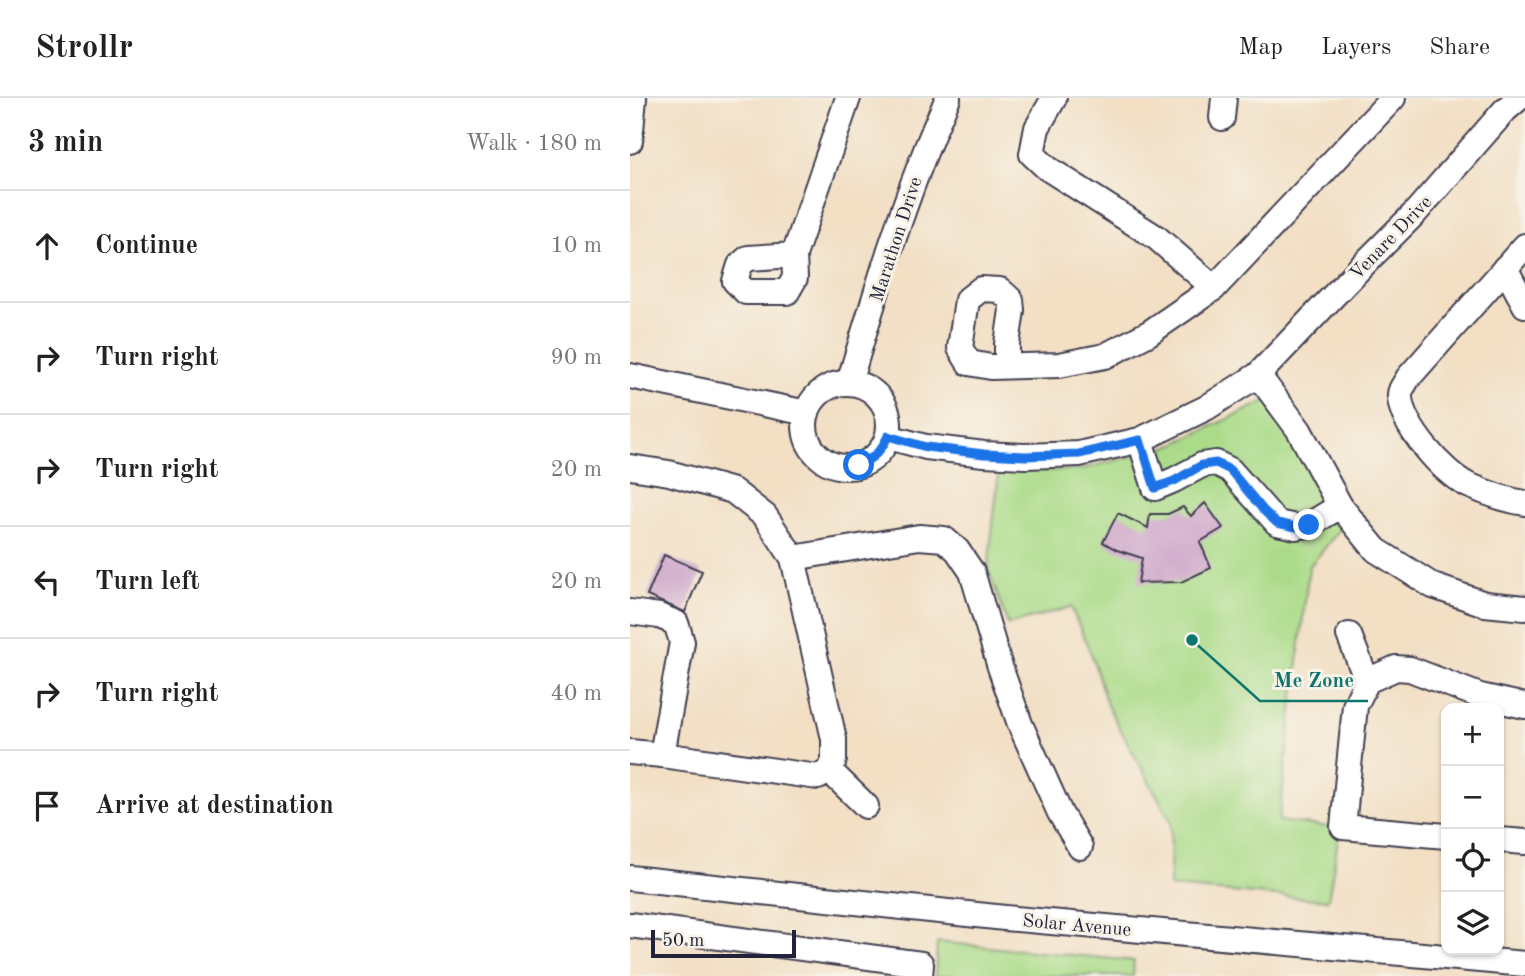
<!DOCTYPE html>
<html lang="en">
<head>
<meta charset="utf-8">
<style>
	body { margin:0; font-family:"Old Standard TT",serif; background:#f2f2f2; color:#222 }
	.controls { position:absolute; right:21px; bottom:21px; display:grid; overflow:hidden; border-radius:14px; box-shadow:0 2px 5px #0004 }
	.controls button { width:63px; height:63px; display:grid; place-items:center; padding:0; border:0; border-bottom:2px solid #e0e0e0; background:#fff; color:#222; font:35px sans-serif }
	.scale { position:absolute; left:21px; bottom:18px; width:145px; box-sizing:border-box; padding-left:7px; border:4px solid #22223b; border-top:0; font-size:19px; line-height:24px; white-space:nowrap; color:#22223b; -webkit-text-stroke:5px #f7f3e8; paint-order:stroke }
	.stop { position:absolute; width:21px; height:21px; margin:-16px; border:5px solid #1a73e8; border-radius:50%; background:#fff }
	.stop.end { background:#1a73e8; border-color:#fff; box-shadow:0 2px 7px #0008 }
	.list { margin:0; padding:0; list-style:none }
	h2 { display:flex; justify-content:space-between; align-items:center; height:91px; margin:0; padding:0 28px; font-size:30px }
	h2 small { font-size:23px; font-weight:400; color:#767676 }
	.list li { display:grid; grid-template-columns:46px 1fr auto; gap:21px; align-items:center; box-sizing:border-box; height:112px; padding:0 28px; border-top:2px solid #e0e0e0 }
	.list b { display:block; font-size:26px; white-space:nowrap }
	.list em { font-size:23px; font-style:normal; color:#767676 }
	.icon { flex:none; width:38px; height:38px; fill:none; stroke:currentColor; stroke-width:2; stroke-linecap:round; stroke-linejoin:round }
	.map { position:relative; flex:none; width:895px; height:878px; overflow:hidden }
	header { display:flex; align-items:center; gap:42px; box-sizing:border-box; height:98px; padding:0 35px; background:#fff; border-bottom:2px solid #e0e0e0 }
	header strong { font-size:33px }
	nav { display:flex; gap:38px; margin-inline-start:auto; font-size:24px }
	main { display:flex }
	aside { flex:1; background:#fff }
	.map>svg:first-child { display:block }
	.green { fill:#abdb89; stroke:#667e62; stroke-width:2 }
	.building { fill:#caa0c8 }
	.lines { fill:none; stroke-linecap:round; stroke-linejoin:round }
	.minor-casing { stroke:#413e50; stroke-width:28 }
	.minor { stroke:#fff; stroke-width:24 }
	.route { stroke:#1a73e8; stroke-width:9 }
	.labels { text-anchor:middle; stroke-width:6; stroke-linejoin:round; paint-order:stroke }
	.street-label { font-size:19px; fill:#22223b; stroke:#f7f3e8 }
	.leader { fill:none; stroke:#0f766e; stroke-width:2.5 }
	.callout-dot { fill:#0f766e; stroke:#f7f3e8; stroke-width:2.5 }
	.callout-label { font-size:21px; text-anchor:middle; font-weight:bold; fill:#0f766e; stroke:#f7f3e8; stroke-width:6; stroke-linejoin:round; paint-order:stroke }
</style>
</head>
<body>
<header>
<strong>Strollr</strong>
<nav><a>Map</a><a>Layers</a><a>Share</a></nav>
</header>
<main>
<aside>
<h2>3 min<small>Walk · 180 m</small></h2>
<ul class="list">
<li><svg class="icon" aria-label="ahead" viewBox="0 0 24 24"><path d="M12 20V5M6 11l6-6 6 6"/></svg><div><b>Continue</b></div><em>10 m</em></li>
<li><svg class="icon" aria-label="right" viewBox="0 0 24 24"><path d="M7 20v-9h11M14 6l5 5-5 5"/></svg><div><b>Turn right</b></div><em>90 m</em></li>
<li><svg class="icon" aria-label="right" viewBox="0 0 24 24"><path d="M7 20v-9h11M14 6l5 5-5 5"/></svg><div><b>Turn right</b></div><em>20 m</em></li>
<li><svg class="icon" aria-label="left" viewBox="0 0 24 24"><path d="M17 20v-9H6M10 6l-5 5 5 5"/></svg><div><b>Turn left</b></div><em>20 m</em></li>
<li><svg class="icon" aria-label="right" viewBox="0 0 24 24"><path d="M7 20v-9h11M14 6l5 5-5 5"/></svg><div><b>Turn right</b></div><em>40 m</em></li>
<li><svg class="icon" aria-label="arrive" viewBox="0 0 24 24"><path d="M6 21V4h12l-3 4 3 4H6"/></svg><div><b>Arrive at destination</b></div></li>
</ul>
</aside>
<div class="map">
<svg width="895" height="878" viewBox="0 0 895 878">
	<rect width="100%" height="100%" fill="#f7f3e8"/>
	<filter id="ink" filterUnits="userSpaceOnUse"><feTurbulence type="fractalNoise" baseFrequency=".0143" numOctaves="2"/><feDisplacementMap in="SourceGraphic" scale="14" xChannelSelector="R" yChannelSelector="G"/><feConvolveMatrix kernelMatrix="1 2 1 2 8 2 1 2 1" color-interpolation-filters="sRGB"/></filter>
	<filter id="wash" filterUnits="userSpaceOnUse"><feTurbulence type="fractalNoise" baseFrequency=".00686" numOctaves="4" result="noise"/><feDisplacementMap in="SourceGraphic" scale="28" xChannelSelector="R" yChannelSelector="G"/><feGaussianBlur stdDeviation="1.57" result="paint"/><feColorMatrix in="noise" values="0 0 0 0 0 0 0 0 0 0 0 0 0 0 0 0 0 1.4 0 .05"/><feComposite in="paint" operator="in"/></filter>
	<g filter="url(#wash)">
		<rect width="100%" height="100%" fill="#f2dfc4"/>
		<!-- green -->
		<g class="green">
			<polygon points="638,302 711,430 679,469 649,723 710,730 698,802 540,789 541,723 477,607 462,558 441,509 378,527 358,471 369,373 449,372 540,348"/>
			<polygon points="307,844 504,863 503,878 305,878"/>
		</g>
		<g id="blocks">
			<!-- building -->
			<g class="building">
				<polygon points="575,405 593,430 570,444 581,470 551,484 508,485 512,460 487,452 473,444 488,415 518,430 520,416 538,416 553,409 561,418"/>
				<polygon points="34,457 72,473 55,514 17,498"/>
			</g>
		</g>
	</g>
	<g filter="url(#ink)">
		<use href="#blocks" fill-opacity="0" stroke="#413e50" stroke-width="2"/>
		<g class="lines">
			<!-- minor casing -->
			<g class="minor-casing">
				<g id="minor">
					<polyline points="424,0 407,30 402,56 417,70 527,140 584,190"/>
					<polyline points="592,20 594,0"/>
					<polyline points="0,43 4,0"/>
					<path d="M895,148L778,280C775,286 769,292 770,299C771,327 813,375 838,387C856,395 876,402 895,405"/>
					<polyline points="164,157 118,160 110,167 105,183 116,194 157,194 165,180 164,157 218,0"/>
					<polyline points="875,170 895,207"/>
					<polyline points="377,268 377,246 382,212 381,202 370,192 351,191 337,202 330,250 339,265 361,269 429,267 475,258 519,235 584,190 763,0"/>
					<polyline points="628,277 669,332 710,408 746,452 803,488 855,506 895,510"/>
					<polyline points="0,278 177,315"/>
					<path d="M219,285C248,187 276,93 318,0"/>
					<circle cx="217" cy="327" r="42"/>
					<polyline points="258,339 296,349 354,356 395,358 449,356 510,342 576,310 628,277 729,171 785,115 875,12 889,0"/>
					<polyline points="510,342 525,390 544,382 572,367 586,365 600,372 647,425 666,429 679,427 710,408"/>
					<polyline points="0,369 39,375 103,393 135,418 163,460 204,641 204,662 200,673 188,679 32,657 0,654"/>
					<polyline points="163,460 289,439 314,441 327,452 342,474 370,569 390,626 430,715 450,749"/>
					<polyline points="0,514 29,518 46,525 52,544 32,657"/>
					<polyline points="719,537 737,583"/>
					<polyline points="200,673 236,708"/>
					<polyline points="816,738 713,729 725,608 737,583 766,570 780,571 850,598 895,608"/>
					<polyline points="869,742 895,744"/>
					<polyline points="0,780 375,820 895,866"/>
					<polyline points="0,827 291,866 290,878"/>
				</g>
			</g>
			<!-- minor -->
			<use href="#minor" class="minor"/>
		</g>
	</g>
	<g class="lines" filter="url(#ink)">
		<!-- route -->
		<path class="route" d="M229,367C244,360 251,353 258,338L296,349L354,356L395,358L449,356L510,342L525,390L544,383L572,367L586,365L600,372L634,413L647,425L666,429L679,427"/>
	</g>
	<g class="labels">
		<!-- street labels -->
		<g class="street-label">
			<text transform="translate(760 139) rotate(-46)" y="7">Venare Drive</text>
			<text transform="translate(265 141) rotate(-72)" y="7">Marathon Drive</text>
			<text transform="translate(447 826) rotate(5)" y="7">Solar Avenue</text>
		</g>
	</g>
	<!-- callouts -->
	<path class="leader" d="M562 542L630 603H738"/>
	<circle class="callout-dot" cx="562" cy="542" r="7"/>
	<g class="callout-label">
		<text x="684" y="589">Me Zone</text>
	</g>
</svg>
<div class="controls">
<button>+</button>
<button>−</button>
<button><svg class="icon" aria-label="locate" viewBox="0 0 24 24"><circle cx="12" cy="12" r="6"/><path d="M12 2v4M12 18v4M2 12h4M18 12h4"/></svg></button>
<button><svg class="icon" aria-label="layers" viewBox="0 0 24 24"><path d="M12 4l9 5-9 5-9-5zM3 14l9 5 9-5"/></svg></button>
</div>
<div class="scale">50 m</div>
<div class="stop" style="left:229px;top:367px"></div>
<div class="stop end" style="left:679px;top:427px"></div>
</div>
</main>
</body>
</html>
